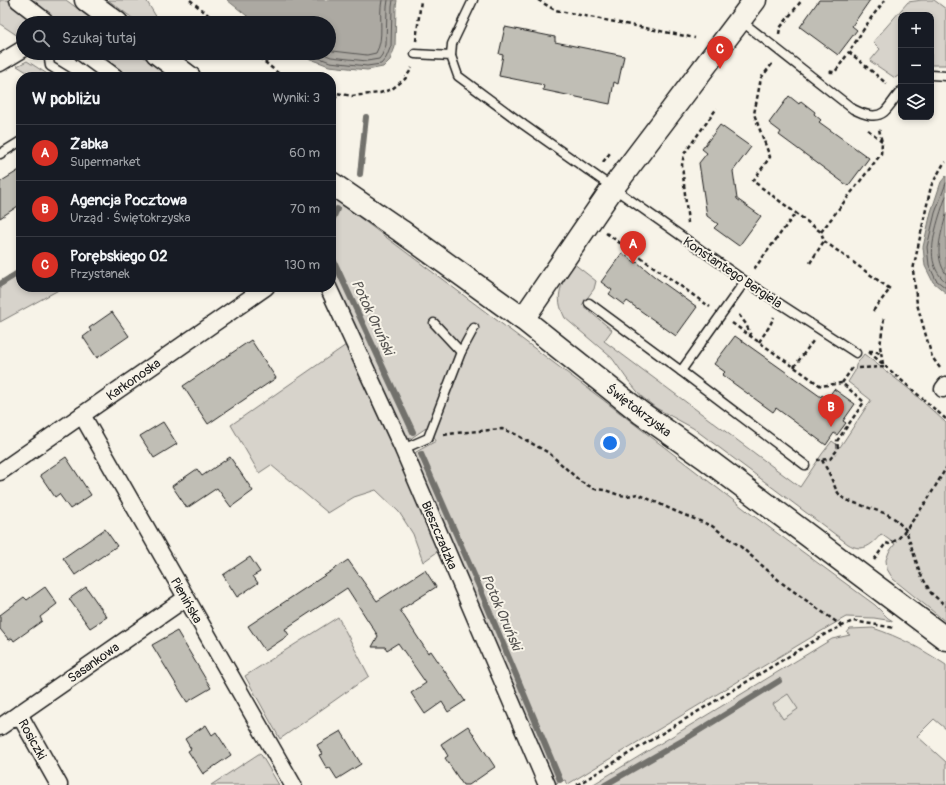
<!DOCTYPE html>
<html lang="pl">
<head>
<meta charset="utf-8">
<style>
	body { margin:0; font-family:Pangolin,sans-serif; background:#20242c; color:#f1f3f6 }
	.controls { position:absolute; right:12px; top:12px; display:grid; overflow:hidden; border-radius:8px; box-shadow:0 2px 6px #0003 }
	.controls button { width:36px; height:36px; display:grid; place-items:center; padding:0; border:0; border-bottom:1px solid #363941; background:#171b24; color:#f1f3f6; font:20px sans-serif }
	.you { position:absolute; left:610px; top:443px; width:14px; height:14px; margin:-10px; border:3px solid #fff; border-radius:50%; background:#1a73e8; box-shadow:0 0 0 6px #1a73e833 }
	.badge { display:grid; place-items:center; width:26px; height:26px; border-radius:50%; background:#d93025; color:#fff; font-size:13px; font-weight:700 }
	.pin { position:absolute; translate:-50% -33px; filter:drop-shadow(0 1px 2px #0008) }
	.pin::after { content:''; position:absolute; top:21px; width:14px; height:12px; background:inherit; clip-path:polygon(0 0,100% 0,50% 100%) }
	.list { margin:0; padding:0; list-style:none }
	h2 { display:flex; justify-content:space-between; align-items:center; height:52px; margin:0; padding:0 16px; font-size:17px }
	h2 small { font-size:13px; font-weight:400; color:#9ea1a6 }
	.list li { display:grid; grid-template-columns:26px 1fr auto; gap:12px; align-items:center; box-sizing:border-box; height:56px; padding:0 16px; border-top:1px solid #363941 }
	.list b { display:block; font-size:15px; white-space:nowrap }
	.list p { margin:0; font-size:13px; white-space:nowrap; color:#9ea1a6 }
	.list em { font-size:13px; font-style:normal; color:#9ea1a6 }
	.icon { flex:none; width:22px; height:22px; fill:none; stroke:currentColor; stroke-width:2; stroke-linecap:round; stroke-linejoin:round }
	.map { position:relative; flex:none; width:946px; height:785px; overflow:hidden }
	.search { position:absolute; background:#171b24; box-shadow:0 2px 6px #0003; left:16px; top:16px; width:320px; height:44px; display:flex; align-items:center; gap:10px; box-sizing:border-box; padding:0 14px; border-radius:22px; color:#9ea1a6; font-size:15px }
	.panel { position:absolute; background:#171b24; box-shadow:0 2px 6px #0003; left:16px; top:72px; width:320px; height:220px; border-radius:16px }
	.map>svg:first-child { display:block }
	.built { fill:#e6e3d9 }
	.green { fill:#d7d3cb; stroke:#7a7874; fill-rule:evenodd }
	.water { fill:#aca9a2; stroke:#72716c }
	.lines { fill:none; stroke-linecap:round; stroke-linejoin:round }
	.shore { stroke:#565452; stroke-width:1 }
	.stream { stroke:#72716c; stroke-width:6 }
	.building { fill:#c0beb5; stroke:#1c1c1c }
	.lane-casing { stroke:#1c1c1c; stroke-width:11 }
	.street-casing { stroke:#1c1c1c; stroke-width:19 }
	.secondary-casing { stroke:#1c1c1c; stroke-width:25 }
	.path { stroke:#1c1c1c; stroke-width:2.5; stroke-dasharray:4 3; stroke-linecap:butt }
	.lane { stroke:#f7f3e8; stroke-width:8 }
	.street { stroke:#f7f3e8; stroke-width:16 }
	.secondary { stroke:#f7f3e8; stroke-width:22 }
	.labels { text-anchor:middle; stroke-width:4; stroke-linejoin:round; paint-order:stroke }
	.street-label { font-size:13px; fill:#1c1c1c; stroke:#f7f3e8 }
	.water-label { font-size:14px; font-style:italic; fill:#565452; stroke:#f7f3e8 }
</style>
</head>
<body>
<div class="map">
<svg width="946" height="785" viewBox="0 0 946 785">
	<rect width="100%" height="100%" fill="#f7f3e8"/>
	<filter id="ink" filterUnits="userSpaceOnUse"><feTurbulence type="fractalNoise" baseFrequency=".025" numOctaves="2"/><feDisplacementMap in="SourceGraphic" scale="8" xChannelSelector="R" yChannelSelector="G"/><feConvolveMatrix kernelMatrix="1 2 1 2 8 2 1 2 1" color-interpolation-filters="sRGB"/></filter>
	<g filter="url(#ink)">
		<!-- built -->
		<polygon class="built" points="788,693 798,709 783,719 773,704"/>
		<!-- green -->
		<g class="green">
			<polygon points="0,0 11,0 31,15 32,23 23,23 23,36 21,38 0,24"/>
			<polygon points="30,0 66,0 97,23 56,23 44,11"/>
			<polygon points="108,0 146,0 160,23 139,23"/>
			<polygon points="922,0 934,0 946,9 946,65 931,65 931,15 901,15 901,74 895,78 870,61 880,49 873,42 908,2"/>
			<polygon points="95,53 138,53 171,77 128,77"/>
			<polygon points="27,61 52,77 35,77 17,66"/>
			<polygon points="331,199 335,199 602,399 751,514 875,605 888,618 893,621 874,618 846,617 830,626 568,784 565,780 556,783 554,782 414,455 416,452 436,441 429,426 410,439 406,438 331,276"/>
			<path d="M573,263L596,281L594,289L582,305L612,330L604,341L800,487L822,454L832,441L840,447L871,400L848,382L855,371L856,365L864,354L909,389L944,421L946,423V622L893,579L887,569L886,560L889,552L895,544L881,534C876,540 869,548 860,548C856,548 851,546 848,544L693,428L656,408L642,397L627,379L612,358L565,318C553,295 562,284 573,263Z"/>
			<polygon points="21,274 21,287 64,287 0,322 0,287"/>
			<polygon points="346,345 440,550 423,562 413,534 399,512 376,490 354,497 328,513 271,465 259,473 231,425"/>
			<polygon points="338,617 369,676 280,739 245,676"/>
			<path d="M873,628C900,637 922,649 946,665V729L934,719L917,736L946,762V785H592L832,639L850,635L847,633L850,629ZM788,694L798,709L783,719L773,704Z"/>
			<polygon points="260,753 279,785 211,785"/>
		</g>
		<!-- water -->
		<g class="water">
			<polygon points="227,0 397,0 396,7 395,47 390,60 383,67 367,70 329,66 295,53 329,53 329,23 256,23"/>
			<polygon points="946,176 946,293 933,282 925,266 923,247 931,212 941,182"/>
		</g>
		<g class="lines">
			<!-- shore -->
			<g class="shore">
				<path d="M329,50L333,51L367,55L376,53C385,38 378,17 382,0"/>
				<polyline points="307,53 330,62 367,66 381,64 386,58 391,46 392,7 393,0"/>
				<polyline points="321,53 331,57 367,61 379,59 382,55 386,45 387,7 388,0"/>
				<polyline points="946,183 935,213 927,247 929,265 936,280 946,288"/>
				<path d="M946,196C940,214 928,246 934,264C936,271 940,277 946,282"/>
				<path d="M946,215C941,235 933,255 946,274"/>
			</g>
			<!-- stream -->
			<g class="stream">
				<polyline points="360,174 366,117"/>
				<polyline points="331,223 337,209"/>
				<polyline points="331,255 413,432"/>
				<polyline points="0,284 21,271"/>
				<polyline points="421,454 478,584 560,780"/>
				<polyline points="605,785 687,738 779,681"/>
			</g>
		</g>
		<!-- building -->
		<g class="building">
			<polygon points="819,0 870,0 852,26 857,30 838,55 800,27"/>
			<polygon points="505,27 555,37 555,42 624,56 618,84 614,82 610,104 543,90 544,85 499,76 503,55 499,54"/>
			<polygon points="789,96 799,104 801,101 815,112 814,114 821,120 819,122 869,158 848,186 779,135 781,132 769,123"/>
			<polygon points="720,125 751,147 733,171 737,199 761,216 739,246 714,228 718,224 707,216 699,163 707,153 702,149"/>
			<polygon points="21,169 21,204 0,218 0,182"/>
			<polygon points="622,253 636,263 637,262 655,277 697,307 676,336 627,301 624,305 609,294 612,290 601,282"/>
			<polygon points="112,312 129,336 97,358 83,337 91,331 89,328"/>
			<polygon points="735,336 821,397 822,395 827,399 834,389 855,404 843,421 846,423 837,435 834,433 826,445 776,408 773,412 722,375 725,372 714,364"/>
			<polygon points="251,340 276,378 208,424 183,386"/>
			<polygon points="163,422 177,444 154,458 140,436"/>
			<polygon points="66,457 91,495 70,509 59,494 55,497 40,475"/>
			<polygon points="230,457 253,491 231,507 217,488 187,508 172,486 197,469 202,476"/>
			<polygon points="105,529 117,546 75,575 63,558"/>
			<polygon points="250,557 260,572 253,576 258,583 237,597 223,575"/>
			<polygon points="348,560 377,601 425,570 436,587 400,610 428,653 431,651 465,701 448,712 442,702 425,714 411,693 426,683 398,643 387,650 385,647 372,647 378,636 347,588 285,629 289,635 265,651 248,626"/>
			<polygon points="45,587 57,604 40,617 42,621 14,641 12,638 9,640 0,629 0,615 24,597 27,600"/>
			<polygon points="86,587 107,617 90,628 69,599"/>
			<polygon points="177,631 211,688 187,702 152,645"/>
			<polygon points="206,725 212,735 216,732 231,755 203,774 188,751 191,749 185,739"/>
			<polygon points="468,726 495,767 469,785 463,785 445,758 448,756 441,744"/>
			<polygon points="341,731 361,764 337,779 330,768 327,769 319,755 322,754 317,745"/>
		</g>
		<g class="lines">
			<!-- lane casing -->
			<g class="lane-casing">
				<g id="lane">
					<polyline points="473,0 452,44 451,56 458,76 524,125 745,281 856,353"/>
					<path d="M740,20L853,109C863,114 875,119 884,112C889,108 896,96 901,91"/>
					<polyline points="48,53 50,66 68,77"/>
					<polyline points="415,54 451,56"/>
					<polyline points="931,75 946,76"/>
					<polyline points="0,154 21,141"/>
					<polyline points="745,281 681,371 805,465"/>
					<polyline points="589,303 681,371"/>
					<polyline points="434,323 461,352"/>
					<polyline points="403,449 428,438 461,352 474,328"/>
				</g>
			</g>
			<!-- street casing -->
			<g class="street-casing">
				<g id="street">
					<polyline points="18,0 44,20 44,23"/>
					<polyline points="82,53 115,77"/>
					<polyline points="0,63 23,49"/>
					<polyline points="328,287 403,449 547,785"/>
					<polyline points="943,389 946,385"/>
					<polyline points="82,415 293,785"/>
					<polyline points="0,472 266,287"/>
					<polyline points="19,714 59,785"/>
					<polyline points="0,727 186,598"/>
				</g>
			</g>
			<!-- secondary casing -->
			<g class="secondary-casing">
				<g id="secondary">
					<polyline points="86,0 117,23"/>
					<polyline points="157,53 189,77"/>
					<polyline points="331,183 401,231 523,319 641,413 705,458 946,639"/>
					<polyline points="523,319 612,189 755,0"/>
				</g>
			</g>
			<!-- path -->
			<g class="path">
				<polyline points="190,0 218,23"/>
				<polyline points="538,0 555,10 695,38"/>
				<polyline points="885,0 871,18 849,52 887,84"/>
				<polyline points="779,34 780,28 802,0"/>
				<polyline points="416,41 421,0"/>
				<polyline points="254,53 278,73 287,77"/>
				<polyline points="772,64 761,78 754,114 770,157 753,181 821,232"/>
				<polyline points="830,71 831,72 835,72 849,52"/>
				<polyline points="277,77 278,73"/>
				<polyline points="331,92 352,96 380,93 392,89 405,79 412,68"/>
				<polyline points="331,105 338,94"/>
				<polyline points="868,130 882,141"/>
				<polyline points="603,162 610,153"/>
				<polyline points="688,223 682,165 684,154 717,108"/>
				<polyline points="606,233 710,307"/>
				<polyline points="810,263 824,241"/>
				<polyline points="754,269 795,214"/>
				<polyline points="873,311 890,289 824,241 821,232 881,154 882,143 879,129"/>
				<polyline points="739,315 746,324 751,336"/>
				<polyline points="732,323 821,386 842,383 864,402 837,441 838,449 830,459 817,460"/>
				<polyline points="759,342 769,327 774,317"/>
				<polyline points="869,351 875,351 881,354"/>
				<polyline points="869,352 946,419"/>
				<polyline points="883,364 880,346 884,318"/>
				<polyline points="794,367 813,341"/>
				<polyline points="859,368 886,367"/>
				<polyline points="940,368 932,357 917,304 913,270 931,186 944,163 946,162"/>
				<polyline points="842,383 853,367"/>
				<polyline points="444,435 456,433 502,429 513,433 549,453 581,482 595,489 605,490 619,495 627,496 638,494 677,512 712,526 741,547 782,583 842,626"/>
				<path d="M822,460C825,466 829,472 831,478C836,488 836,494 846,500L887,514L895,519L906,530L920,573L931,593L946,606"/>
				<polyline points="874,560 886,543 889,544 898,539 906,530 928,499 946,468"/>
				<polyline points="577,785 827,633 853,621 895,628"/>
			</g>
			<!-- lane -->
			<use href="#lane" class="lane"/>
			<!-- street -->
			<use href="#street" class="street"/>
			<!-- secondary -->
			<use href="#secondary" class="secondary"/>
		</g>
	</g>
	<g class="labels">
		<!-- street labels -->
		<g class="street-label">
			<text transform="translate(733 272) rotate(34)" y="5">Konstantego Bergiela</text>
			<text transform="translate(133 379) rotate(-35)" y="5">Karkonoska</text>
			<text transform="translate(639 410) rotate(37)" y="5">Świętokrzyska</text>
			<text transform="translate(440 535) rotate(67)" y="5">Bieszczadzka</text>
			<text transform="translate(187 600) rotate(60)" y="5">Pienińska</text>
			<text transform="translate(93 662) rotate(-35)" y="5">Sasankowa</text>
			<text transform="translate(33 739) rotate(61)" y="5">Rosiczki</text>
		</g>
		<!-- water labels -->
		<g class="water-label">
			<text transform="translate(373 317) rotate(65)" y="5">Potok Oruński</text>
			<text transform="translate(502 612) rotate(67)" y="5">Potok Oruński</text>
		</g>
	</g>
</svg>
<div class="controls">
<button>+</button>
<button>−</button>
<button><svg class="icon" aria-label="layers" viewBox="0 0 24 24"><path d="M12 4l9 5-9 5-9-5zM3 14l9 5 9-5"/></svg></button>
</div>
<div class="you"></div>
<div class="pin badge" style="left:633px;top:264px">A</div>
<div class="pin badge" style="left:831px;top:427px">B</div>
<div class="pin badge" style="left:720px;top:69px">C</div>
<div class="search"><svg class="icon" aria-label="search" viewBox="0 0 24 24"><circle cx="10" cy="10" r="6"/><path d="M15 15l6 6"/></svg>Szukaj tutaj</div>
<section class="panel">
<h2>W pobliżu<small>Wyniki: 3</small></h2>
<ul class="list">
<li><span class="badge">A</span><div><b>Żabka</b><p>Supermarket</p></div><em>60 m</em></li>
<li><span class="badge">B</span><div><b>Agencja Pocztowa</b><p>Urząd · Świętokrzyska</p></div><em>70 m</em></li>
<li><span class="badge">C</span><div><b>Porębskiego 02</b><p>Przystanek</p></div><em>130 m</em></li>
</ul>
</section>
</div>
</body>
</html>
